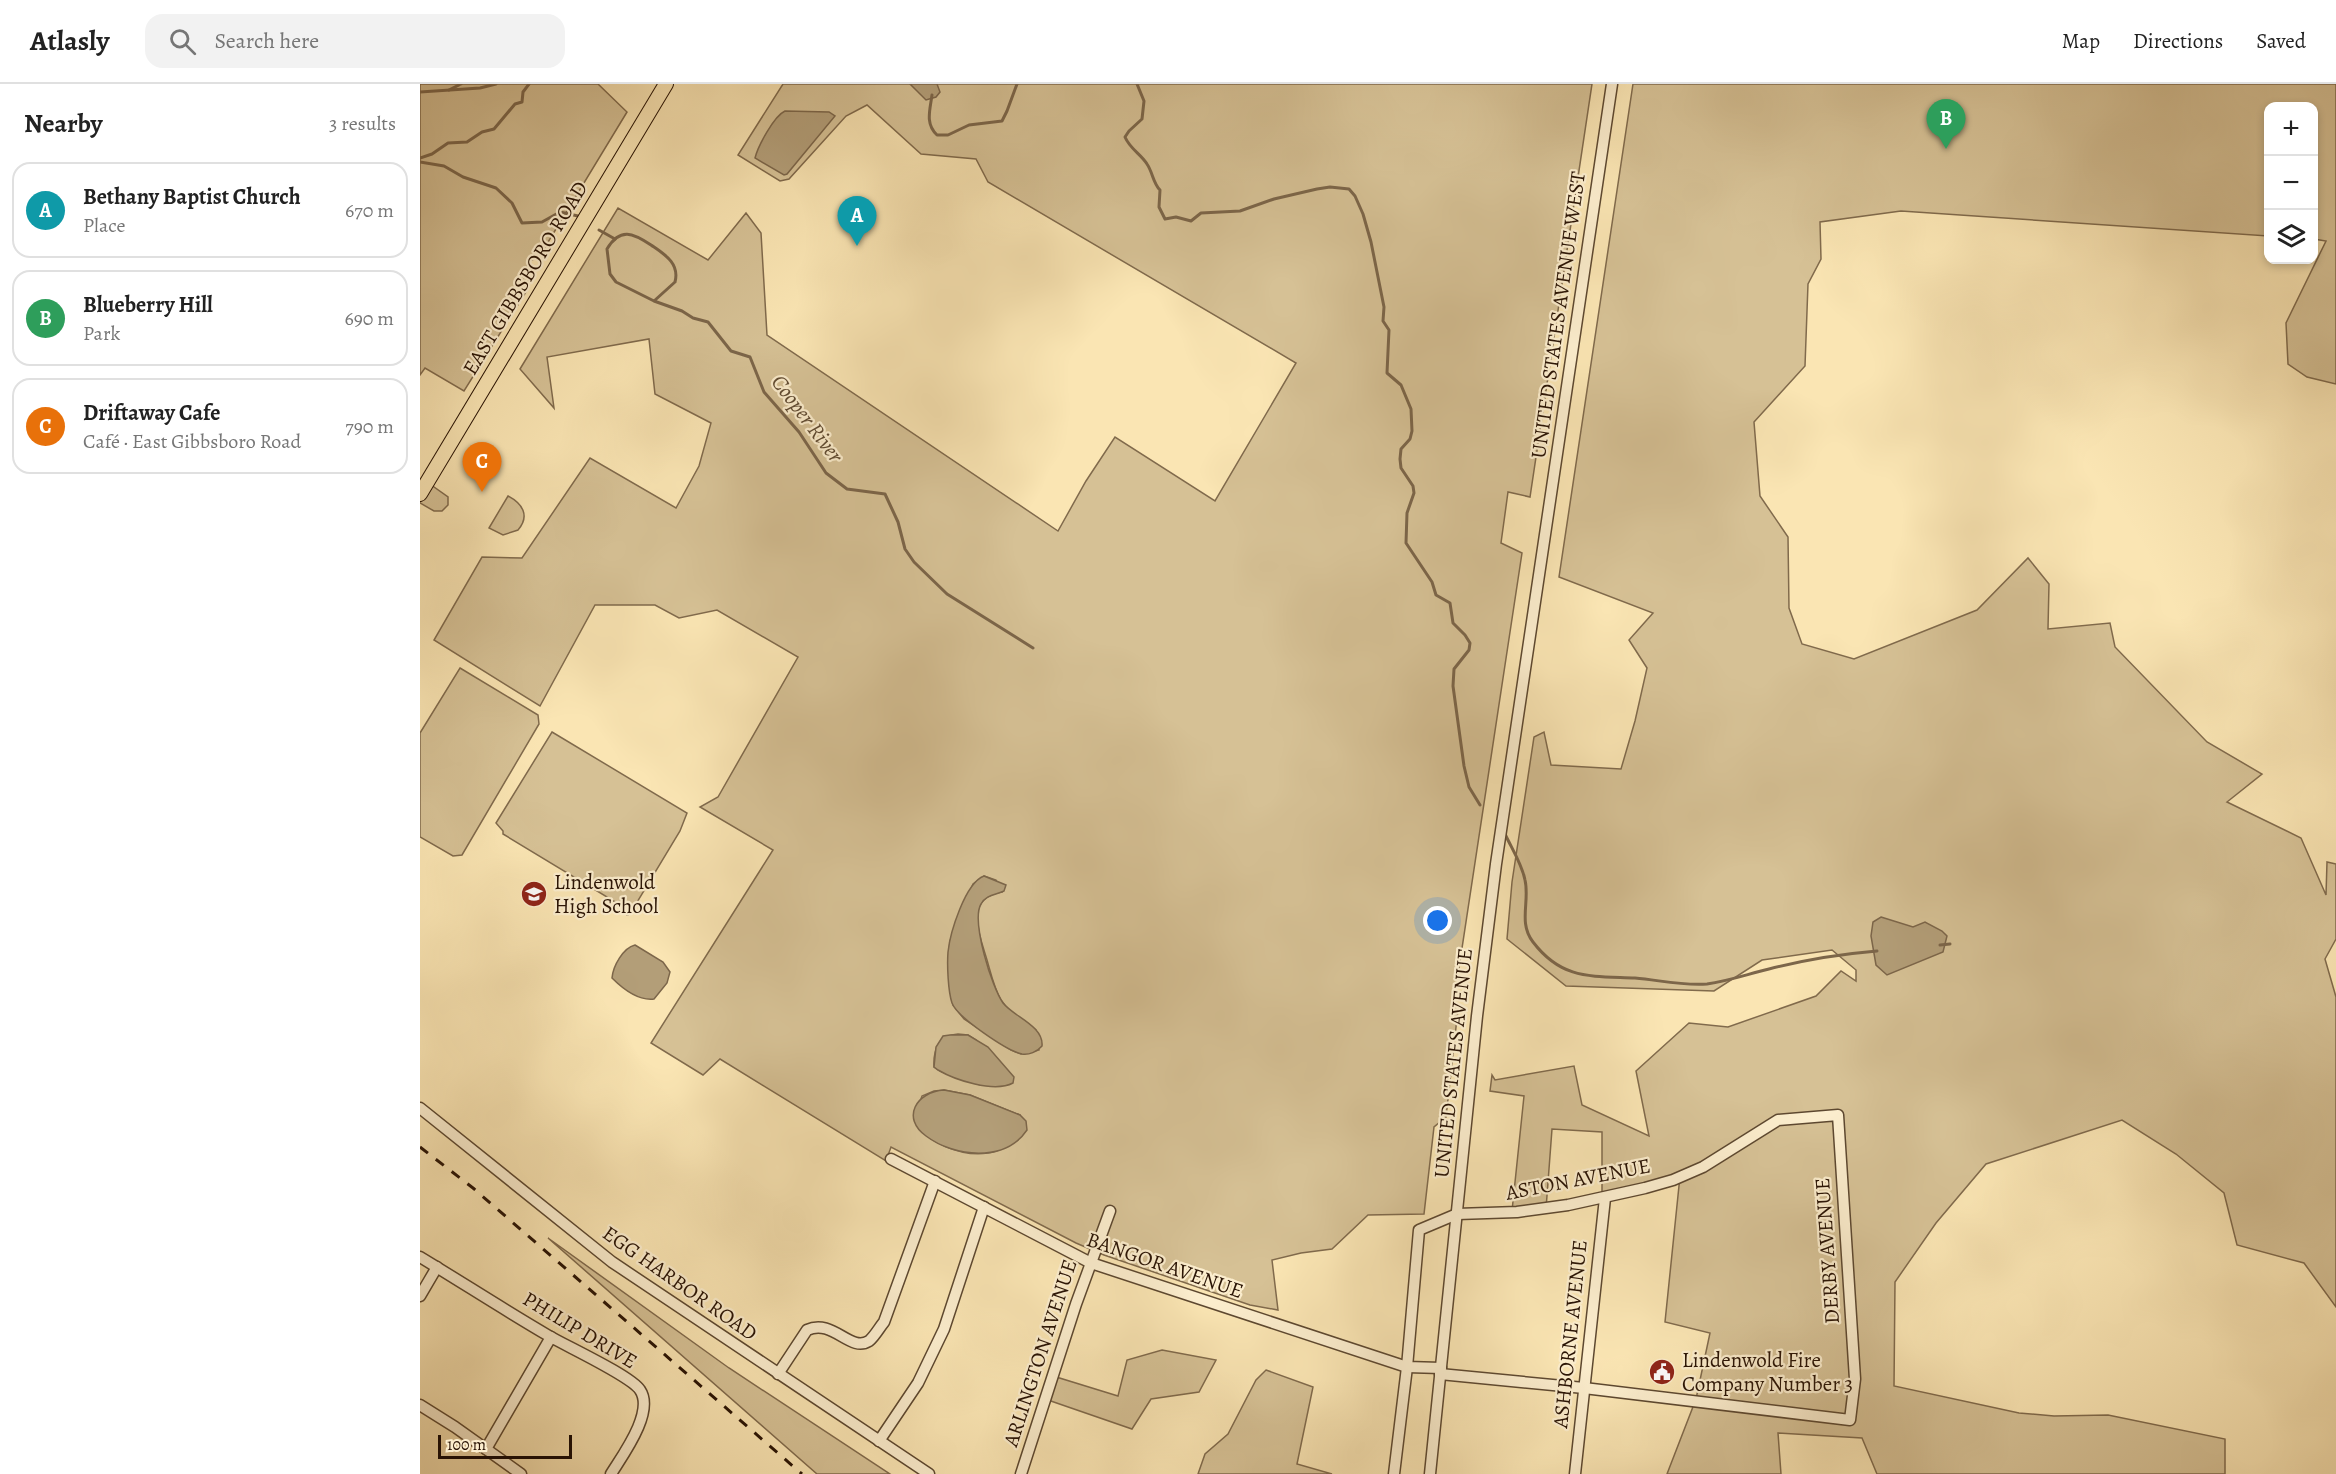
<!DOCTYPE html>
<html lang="en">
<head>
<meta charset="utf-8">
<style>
	body { margin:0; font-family:Alegreya,serif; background:#f2f2f2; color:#222 }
	.controls { position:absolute; right:18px; top:18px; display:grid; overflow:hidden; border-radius:12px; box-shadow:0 3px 9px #0003 }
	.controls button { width:54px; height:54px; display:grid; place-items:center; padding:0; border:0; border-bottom:2px solid #e0e0e0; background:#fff; color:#222; font:30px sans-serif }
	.scale { position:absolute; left:18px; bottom:15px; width:134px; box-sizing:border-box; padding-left:6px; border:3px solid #291304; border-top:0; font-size:16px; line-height:21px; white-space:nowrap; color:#291304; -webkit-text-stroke:4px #fceece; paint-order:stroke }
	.you { position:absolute; left:1018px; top:837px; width:21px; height:21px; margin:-15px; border:4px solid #fff; border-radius:50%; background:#1a73e8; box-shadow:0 0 0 9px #1a73e833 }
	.badge { display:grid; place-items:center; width:39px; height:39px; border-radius:50%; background:#7c3aed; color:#fff; font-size:20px; font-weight:700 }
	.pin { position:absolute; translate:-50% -50px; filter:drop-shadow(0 2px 3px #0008) }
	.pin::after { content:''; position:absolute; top:32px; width:21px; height:18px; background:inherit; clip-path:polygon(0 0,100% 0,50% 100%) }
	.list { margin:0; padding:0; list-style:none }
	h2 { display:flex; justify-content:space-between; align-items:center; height:78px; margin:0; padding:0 24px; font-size:26px }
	h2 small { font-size:20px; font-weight:400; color:#767676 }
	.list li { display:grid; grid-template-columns:39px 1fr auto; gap:18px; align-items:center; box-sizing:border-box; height:96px; margin:0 12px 12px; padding:0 12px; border:2px solid #e0e0e0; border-radius:18px }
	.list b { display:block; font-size:22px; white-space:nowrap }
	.list p { margin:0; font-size:20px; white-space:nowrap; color:#767676 }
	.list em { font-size:20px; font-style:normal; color:#767676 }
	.icon { flex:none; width:33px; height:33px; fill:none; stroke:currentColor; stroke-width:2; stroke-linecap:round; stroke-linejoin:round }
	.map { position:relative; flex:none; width:1916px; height:1390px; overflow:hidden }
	header { display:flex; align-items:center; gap:36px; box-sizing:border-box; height:84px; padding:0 30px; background:#fff; border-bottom:2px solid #e0e0e0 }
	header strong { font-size:28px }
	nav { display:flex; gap:33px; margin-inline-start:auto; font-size:21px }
	.search { width:420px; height:54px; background:#f2f2f2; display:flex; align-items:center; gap:15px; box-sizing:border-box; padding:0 21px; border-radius:18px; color:#767676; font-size:22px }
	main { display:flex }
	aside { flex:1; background:#fff }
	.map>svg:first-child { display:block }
	.green { fill:#d6c195; stroke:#806a4c; stroke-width:1.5; fill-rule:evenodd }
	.water { fill:#b39e78; stroke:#7c664a; stroke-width:1.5 }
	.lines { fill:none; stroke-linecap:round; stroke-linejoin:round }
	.stream { stroke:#7c664a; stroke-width:3 }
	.minor-casing { stroke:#5d4830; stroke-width:13 }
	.major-casing { stroke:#291304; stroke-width:16 }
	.minor { stroke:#fceece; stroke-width:10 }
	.major { stroke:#fae5b3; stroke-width:14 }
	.rail { stroke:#291304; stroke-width:3; stroke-dasharray:10 10; stroke-linecap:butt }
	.labels { text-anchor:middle; stroke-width:4.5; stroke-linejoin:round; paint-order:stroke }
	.street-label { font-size:21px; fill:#291304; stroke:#fceece }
	.poi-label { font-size:21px; fill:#291304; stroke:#fceece; text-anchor:start }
	.water-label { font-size:22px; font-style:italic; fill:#604b32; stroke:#fceece }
</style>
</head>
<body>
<header>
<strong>Atlasly</strong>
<div class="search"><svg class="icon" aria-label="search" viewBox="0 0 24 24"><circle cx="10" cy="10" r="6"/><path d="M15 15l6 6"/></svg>Search here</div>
<nav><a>Map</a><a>Directions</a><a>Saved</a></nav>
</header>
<main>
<aside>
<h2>Nearby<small>3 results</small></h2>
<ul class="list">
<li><span class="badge" style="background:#0f9aa8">A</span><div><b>Bethany Baptist Church</b><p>Place</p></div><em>670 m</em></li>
<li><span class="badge" style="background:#2e9e5b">B</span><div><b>Blueberry Hill</b><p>Park</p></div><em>690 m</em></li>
<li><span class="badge" style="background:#e8710a">C</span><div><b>Driftaway Cafe</b><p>Café · East Gibbsboro Road</p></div><em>790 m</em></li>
</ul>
</aside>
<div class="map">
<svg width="1916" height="1390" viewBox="0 0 1916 1390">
	<rect width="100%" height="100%" fill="#fae5b3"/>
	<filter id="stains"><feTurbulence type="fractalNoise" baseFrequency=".00333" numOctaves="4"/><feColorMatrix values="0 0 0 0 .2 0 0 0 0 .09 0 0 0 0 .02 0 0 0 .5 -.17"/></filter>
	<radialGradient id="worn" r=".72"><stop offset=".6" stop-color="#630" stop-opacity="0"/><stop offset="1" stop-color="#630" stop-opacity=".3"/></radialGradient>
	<!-- green -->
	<g class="green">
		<polygon points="0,0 178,0 207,28 119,173 107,178 109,203 44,307 5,284 0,291"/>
		<path d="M363,0H1172L1110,413L1088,408L1081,459L1102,469L1034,917L1038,925L1026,1033L1014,1043L1004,1130L948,1131L912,1165L881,1169L852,1176L858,1226L830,1221L684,1171L656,1159L471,1063L466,1077L300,975L283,991L231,959L353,766L280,723L298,713L378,573L297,526L259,534L235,521H175L120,622L14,556L62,473L102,474L170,374L256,424L279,382L291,339L235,310L229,255L127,273L134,324L100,285L198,124L288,176L326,129L341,149L347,251L638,447L666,397L695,353L795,417L876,279L568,98L556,75L501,70L447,21L426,32L369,95L360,97L318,71ZM564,792L576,796L582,808C543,814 560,852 567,876C571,890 574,904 581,916C590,930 604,936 616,946L619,966L601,970L591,966L544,935L533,921L528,878L530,857L553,800ZM538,950L548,951L556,956L560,1001L522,988L514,983C513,965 519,951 538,950ZM524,1006L550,1011L600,1031L598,1056C589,1061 579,1068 568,1069C543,1073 504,1059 494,1035L502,1012L514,1007Z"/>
		<polygon points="1213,0 1916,0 1916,300 1887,293 1868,280 1866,239 1906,157 1894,155 1894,22 1848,22 1848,152 1481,127 1400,138 1401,175 1388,200 1385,282 1334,338 1340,412 1368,453 1369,524 1382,560 1434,575 1557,526 1608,474 1629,500 1628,545 1690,539 1695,563 1787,658 1842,690 1807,718 1881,754 1906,811 1907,778 1916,780 1916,855 1905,875 1916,913 1916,1223 1884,1179 1817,1161 1804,1109 1756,1070 1702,1036 1566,1080 1516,1139 1475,1198 1474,1302 1599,1329 1634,1332 1688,1331 1805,1355 1805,1390 1457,1390 1442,1354 1358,1349 1361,1390 1247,1390 1276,1315 1290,1249 1245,1238 1260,1092 1182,1115 1182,1048 1132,1045 1126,1125 1092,1127 1104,1012 1070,1007 1072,991 1075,996 1154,982 1162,1021 1229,1052 1216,987 1269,939 1308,943 1396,912 1421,887 1436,897 1436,886 1412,866 1342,876 1294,907 1146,902 1087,855 1092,798 1114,653 1124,648 1131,681 1201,685 1215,637 1227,584 1209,556 1233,529 1139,493"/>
		<polygon points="7,398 28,413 28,421 22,427 14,427 0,419 0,410"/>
		<path d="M88,412C103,420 110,432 98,446L83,451L69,444Z"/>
		<polygon points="40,584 118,631 119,640 42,771 33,772 0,753 0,649"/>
		<polygon points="132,648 267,729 260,747 210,830 207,831 202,822 83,750 83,747 76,739"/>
		<polygon points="128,1154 309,1284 470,1390 397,1390"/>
		<polygon points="742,1266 796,1276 779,1308 731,1315 712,1345 625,1315 633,1292 698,1312 707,1276"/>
		<polygon points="846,1286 893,1303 877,1380 912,1390 778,1390 785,1370 808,1350 836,1296"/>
	</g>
	<!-- water -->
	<g class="water">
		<polygon points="490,0 517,0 520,8 516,13 506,16"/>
		<path d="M365,27L409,28L415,32L367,90L364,91L335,74C338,62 354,32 365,27Z"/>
		<path d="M564,792L586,801L584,807C575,811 566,811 561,820C551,837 572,904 583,919C594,933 624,942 622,962C617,968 609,971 602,970C587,967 537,933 532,919C528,907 527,881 528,868C530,849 545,799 564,792Z"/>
		<polygon points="1461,833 1493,843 1505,838 1522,847 1527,852 1523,868 1467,891 1456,881 1451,852 1453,838"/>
		<path d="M215,861L243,878L250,888L247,899L234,915C218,917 203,905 192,894C193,882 203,864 215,861Z"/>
		<path d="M530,951H548L568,963L594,993L593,999C574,1009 535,996 518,986L514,983L516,963L523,952Z"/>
		<path d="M524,1006L550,1011L600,1031L606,1037L607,1046C585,1079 534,1073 506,1052C481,1034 496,1008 524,1006Z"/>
	</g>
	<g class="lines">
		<!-- stream -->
		<g class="stream">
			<path d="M717,0L724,17L722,35L709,47L705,53C710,65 721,70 727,80C733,89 733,99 740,106L739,123L745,135L756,133L771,137L781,129L820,127L854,115L897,105L910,103L929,105L935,112L943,130L951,158L964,223L963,237L969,246L967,289L981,301L991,325L992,347L990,355L981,365L980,375L981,384L993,402L994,409L987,429L986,459L1012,498L1016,511L1030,519L1033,539L1045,551L1050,559L1049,566L1034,585L1033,602L1044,682L1049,703L1060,721"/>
			<polyline points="29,6 41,0"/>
			<polyline points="0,8 60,4 76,0"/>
			<path d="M512,11C510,26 505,40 517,51H528L549,41L582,37L587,27L597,0"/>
			<polyline points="0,74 12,70 28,59 47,58 62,48 74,45 95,20 102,18 103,8 109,0"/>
			<polyline points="0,78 24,82 43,93 76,104 92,119 102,139 122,138 140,128 158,132"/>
			<polyline points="179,146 195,155"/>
			<path d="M234,217L255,198C260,179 244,170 231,161C213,149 200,143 187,165L190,190L196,198L234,217L262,227L273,234L288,238L311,267L330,273L344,308L379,348L406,389L427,405L465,410L478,438L485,465L494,478L527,510L613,564"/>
			<path d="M1085,750C1092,765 1102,780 1105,796C1110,817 1098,839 1113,858C1142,896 1171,892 1215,894C1239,896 1262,902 1287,900C1309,897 1328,890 1349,885C1384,876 1421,870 1457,867"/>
			<polyline points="1520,861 1530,860"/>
		</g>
		<!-- minor casing -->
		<g class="minor-casing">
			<g id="minor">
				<polyline points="0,1024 192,1178 509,1390"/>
				<polyline points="471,1075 671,1179 987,1283 1021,1284"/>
				<path d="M0,1173C43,1199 86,1227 129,1252C148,1263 211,1292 220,1306C235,1328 202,1372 191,1390"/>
				<polyline points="0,1212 17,1183"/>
				<path d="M358,1290L387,1246C413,1234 430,1269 449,1257C455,1252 459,1244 464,1238L515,1097"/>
				<polyline points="0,1321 35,1343 101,1390"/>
				<polyline points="459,1357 498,1299 524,1245 564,1123"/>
				<polyline points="66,1365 131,1253"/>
				<polyline points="601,1390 656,1220 690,1127"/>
				<polyline points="974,1390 987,1283 999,1146 1037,1130 1097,1128 1148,1121 1225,1104 1253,1096 1283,1083 1358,1036 1418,1031 1435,1295 1430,1336 1164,1304 1020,1290"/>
				<polyline points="1010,1390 1057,932 1076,780 1192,0"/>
				<polyline points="1155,1390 1185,1114"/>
			</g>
		</g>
		<!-- major casing -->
		<g class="major-casing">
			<polyline id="major" points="0,410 246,0"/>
		</g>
		<!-- minor -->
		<use href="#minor" class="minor"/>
		<!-- major -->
		<use href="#major" class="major"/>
		<!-- rail -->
		<polyline class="rail" points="0,1063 53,1104 382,1390"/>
	</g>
	<!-- icons -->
	<defs>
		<g id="school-disc" transform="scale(1.35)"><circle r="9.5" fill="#8f2418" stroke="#fceece"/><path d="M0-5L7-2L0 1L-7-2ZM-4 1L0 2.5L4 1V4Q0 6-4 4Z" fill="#fff"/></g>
		<g id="civic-disc" transform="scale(1.35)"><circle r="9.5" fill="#8f2418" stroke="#fceece"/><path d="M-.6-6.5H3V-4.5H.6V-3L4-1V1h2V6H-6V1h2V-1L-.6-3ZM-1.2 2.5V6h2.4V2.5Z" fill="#fff"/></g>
	</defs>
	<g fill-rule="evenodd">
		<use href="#school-disc" x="114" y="810"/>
		<use href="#civic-disc" x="1242" y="1288"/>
	</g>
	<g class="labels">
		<!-- street labels -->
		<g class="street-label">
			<text transform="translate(105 194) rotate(-59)" y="7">EAST GIBBSBORO ROAD</text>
			<text transform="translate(1138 231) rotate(-82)" y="7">UNITED STATES AVENUE WEST</text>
			<text transform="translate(1033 979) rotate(-84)" y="7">UNITED STATES AVENUE</text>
			<text transform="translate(1158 1095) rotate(-11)" y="7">ASTON AVENUE</text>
			<text transform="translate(1407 1167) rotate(-94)" y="7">DERBY AVENUE</text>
			<text transform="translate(745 1181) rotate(19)" y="7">BANGOR AVENUE</text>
			<text transform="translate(260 1199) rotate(35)" y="7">EGG HARBOR ROAD</text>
			<text transform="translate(160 1246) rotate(31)" y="7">PHILIP DRIVE</text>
			<text transform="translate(1150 1250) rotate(-84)" y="7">ASHBORNE AVENUE</text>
			<text transform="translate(620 1269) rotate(-72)" y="7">ARLINGTON AVENUE</text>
		</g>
		<!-- poi labels -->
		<g class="poi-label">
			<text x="134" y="805">Lindenwold<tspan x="134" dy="24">High School</tspan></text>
			<text x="1262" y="1283">Lindenwold Fire<tspan x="1262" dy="24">Company Number 3</tspan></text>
		</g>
		<!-- water labels -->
		<g class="water-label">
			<text transform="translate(388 334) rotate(53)" y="8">Cooper River</text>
		</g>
	</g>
	<rect width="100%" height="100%" filter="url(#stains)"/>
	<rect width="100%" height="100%" fill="url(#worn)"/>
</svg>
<div class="controls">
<button>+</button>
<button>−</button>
<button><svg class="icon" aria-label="layers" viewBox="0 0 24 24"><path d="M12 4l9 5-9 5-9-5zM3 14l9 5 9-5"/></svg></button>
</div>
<div class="scale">100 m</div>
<div class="you"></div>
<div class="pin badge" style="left:437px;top:162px;background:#0f9aa8">A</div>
<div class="pin badge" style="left:1526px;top:65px;background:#2e9e5b">B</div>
<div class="pin badge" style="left:62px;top:408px;background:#e8710a">C</div>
</div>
</main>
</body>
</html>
